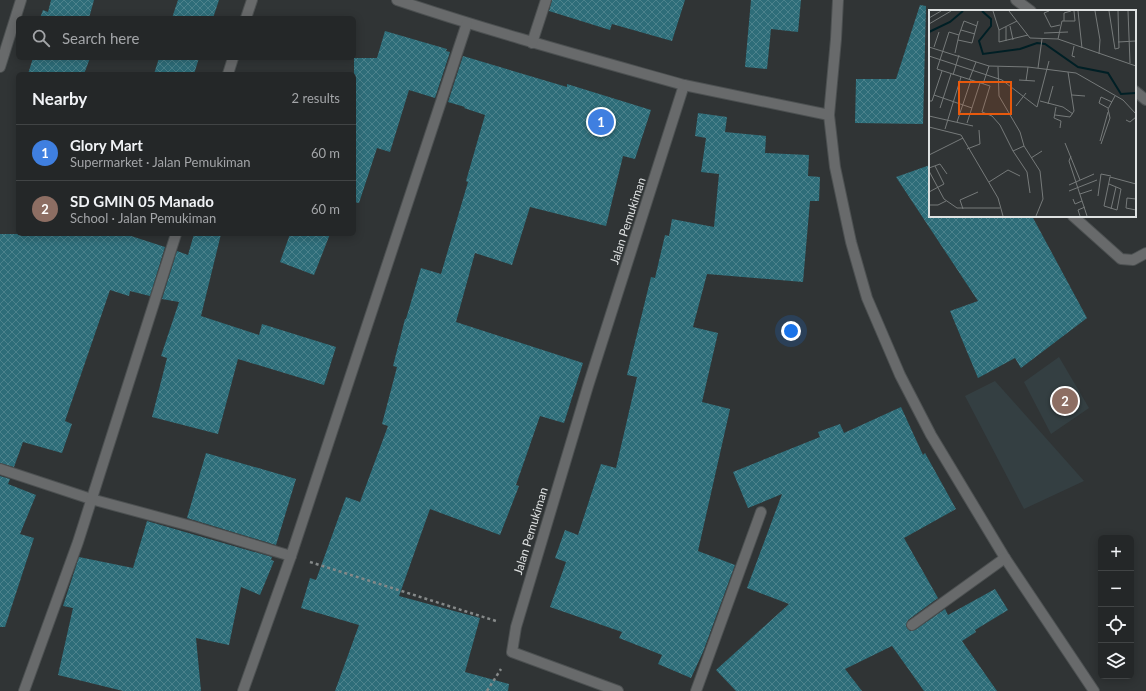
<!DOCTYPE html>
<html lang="en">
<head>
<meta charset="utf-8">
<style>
	body { margin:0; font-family:Lato,sans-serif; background:#303334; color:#f1f3f6 }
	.controls { position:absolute; right:12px; bottom:12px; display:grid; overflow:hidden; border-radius:6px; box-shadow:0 2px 10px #0003 }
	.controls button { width:36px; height:36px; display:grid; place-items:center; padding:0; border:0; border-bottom:1px solid #414445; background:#242728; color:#f1f3f6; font:20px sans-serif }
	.you { position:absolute; left:791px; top:331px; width:14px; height:14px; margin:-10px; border:3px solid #fff; border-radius:50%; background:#1a73e8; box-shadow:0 0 0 6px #1a73e833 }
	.badge { display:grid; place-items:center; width:26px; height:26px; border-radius:50%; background:#56c9e0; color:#fff; font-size:13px; font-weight:700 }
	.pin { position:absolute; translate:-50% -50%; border:2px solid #fff; box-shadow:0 1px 4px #0006 }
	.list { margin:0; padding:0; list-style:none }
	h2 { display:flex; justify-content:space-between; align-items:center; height:52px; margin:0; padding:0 16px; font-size:17px }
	h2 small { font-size:13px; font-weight:400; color:#a3a5a8 }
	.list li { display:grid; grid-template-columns:26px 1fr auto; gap:12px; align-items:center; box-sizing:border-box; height:56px; padding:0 16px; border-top:1px solid #414445 }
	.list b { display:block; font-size:15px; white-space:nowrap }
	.list p { margin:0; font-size:13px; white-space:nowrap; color:#a3a5a8 }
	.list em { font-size:13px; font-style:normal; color:#a3a5a8 }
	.icon { flex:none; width:22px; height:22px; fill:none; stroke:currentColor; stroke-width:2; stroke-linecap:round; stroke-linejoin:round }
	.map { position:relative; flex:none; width:1146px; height:691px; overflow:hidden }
	.search { position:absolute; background:#242728; box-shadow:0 2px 10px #0003; left:16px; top:16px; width:340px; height:44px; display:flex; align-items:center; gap:10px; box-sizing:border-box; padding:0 14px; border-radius:6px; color:#a3a5a8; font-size:15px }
	.panel { position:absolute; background:#242728; box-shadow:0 2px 10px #0003; left:16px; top:72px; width:340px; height:164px; border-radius:6px }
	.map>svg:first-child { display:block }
	.built { fill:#343f42 }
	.building { fill:url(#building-cross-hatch) }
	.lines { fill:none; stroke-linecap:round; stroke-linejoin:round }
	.minor-casing { stroke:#4c5051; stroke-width:12 }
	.path { stroke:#858989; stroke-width:2.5; stroke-dasharray:3 3; stroke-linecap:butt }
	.minor { stroke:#686a6b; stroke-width:10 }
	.labels { text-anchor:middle; stroke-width:3; stroke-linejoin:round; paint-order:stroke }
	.street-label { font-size:12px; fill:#dfe2e2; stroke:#303435 }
	.inset-river { fill:none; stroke:#001f25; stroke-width:2 }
	.inset-road { fill:none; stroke:#767a7a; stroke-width:1 }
	.view { fill:#e8590c; fill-opacity:0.15; stroke:#e8590c; stroke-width:2 }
	.inset-edge { fill:none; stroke:#dfe2e2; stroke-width:2 }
</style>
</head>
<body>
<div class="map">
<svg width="1146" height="691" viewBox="0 0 1146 691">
	<defs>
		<pattern id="building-cross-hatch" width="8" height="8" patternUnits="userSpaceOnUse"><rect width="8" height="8" fill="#2e6d79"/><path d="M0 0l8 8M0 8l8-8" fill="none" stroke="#4c828c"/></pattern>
	</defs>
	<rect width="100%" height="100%" fill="#303435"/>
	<!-- built -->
	<g class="built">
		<polygon points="1059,357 1089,408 1051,434 1024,382"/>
		<polygon points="995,381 1084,481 1024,509 965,396"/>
	</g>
	<!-- building -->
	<g class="building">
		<polygon points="51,0 94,0 89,18 40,18 43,10 48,12"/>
		<polygon points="178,0 219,0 213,18 172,18"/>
		<polygon points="552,0 685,0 672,41 612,24 610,30 549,11"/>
		<polygon points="751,0 801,0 798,32 771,29 767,69 745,67"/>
		<polygon points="920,5 926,6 923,124 855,123 856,79 896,79"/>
		<polygon points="385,31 447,49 446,51 450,52 435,98 409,90 390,152 377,148 359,203 354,202 354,58 377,58"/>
		<polygon points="463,56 567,87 567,84 651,110 635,159 623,156 606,226 530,207 512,265 475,253 456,322 583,363 564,423 540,416 516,485 519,486 500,535 430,509 399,596 480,618 465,672 509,684 508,691 335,691 359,625 301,608 310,578 316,580 346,497 360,502 388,426 382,424 397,367 393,366 405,319 406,319 421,268 441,274 468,182 466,181 485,115 464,108 465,107 448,102"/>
		<polygon points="33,58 90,58 84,74 28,74"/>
		<polygon points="159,58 199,58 194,74 154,74"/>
		<polygon points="698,113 727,117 725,132 766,136 765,153 809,155 808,176 820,177 819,201 810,201 803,282 707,274 693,327 718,333 702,402 730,409 698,551 735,565 703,652 691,678 658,664 662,655 619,638 622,632 550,607 566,562 555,558 565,530 578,535 601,464 616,468 637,377 627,375 651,277 655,278 665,235 669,236 672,219 714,227 719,174 701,172 706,138 695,136"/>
		<polygon points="930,165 930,216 1032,216 1087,318 1021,368 1015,358 978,378 950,311 978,301 896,177"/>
		<polygon points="0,234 125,234 165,247 150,296 130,291 129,296 110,290 65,421 72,424 62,453 23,442 14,467 0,463"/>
		<polygon points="194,234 221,234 201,316 259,335 262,324 336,347 324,385 238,359 218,434 152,417 167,358 161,356 179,302 162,299 177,251 188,255"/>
		<polygon points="290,234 330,234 314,275 280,262"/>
		<polygon points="901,407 923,455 925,453 956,509 904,538 938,598 908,620 906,626 910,631 915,630 945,609 948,615 995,589 1008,610 975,630 976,632 962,641 997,691 924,691 892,646 845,669 862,691 736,691 716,670 789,604 747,588 782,494 748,508 733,472 820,437 818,432 840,424 844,433"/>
		<polygon points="206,453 296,479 276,545 187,518"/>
		<polygon points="0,476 10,479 8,484 36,495 20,534 34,538 5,627 0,627"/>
		<polygon points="147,521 272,557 271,560 274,561 260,595 241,587 229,645 196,638 201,691 123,691 58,675 73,608 63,606 79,557 133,568"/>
	</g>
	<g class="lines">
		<!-- minor casing -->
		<g class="minor-casing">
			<g id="minor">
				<path d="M397,0C492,32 588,58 684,85L588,386L516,627L512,652L618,691"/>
				<polyline points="838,0 836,39 829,115 835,167 851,242 867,298 900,375 931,435 1005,558 1094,691"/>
				<polyline points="1016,0 1031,11"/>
				<polyline points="246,18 252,0"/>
				<polyline points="532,43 546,0"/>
				<polyline points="0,67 21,0"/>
				<polyline points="228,74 233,58"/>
				<polyline points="684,85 829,115"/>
				<polyline points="1135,91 1146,100"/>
				<polyline points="1073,216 1121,259 1133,260 1146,253"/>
				<polyline points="0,469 91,499 191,526 291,556"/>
				<polyline points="912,625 1005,558"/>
				<polyline points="24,691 78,542 176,234"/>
				<polyline points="243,691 291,556 467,23"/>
				<polyline points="696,691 761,512"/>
			</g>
		</g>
		<!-- path -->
		<g class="path">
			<polyline points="310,562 496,621"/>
			<polyline points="487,691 501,669"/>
		</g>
		<!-- minor -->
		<use href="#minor" class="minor"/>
	</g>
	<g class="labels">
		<!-- street labels -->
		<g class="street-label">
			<text transform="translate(628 221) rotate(-72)" y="4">Jalan Pemukiman</text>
			<text transform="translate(531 531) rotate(-73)" y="4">Jalan Pemukiman</text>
		</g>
	</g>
	<!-- overview -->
	<g transform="translate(929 10)">
		<rect width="207" height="207" fill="#303435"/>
		<path class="inset-river" d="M53,1L62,9V16L50,31L54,44L91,39L108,33L116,34L149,57L179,63L192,84L207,83M0,22L21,12L34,1"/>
		<path class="inset-road" d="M64,1L70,20M80,1L101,28L129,29L207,56M120,1L115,3L122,17L131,15M149,1L153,38M166,1L171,30L170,44M180,1L186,39L190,38L189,1M199,1L201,53M0,8L12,1M88,11L70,20V32L99,25M135,11V3L142,1M0,14L22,1M81,16L84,30M77,17V31M32,20L46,24M115,23L139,22M30,25L35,11L48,16M129,29L133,11H146L145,1M29,30L43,33L49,11M189,32L207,31M145,36L143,46L146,47M0,37L60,56L99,57L147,63L194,90L207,104M5,37L10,22M26,43L30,25L20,22L8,59L61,76L53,102L63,106L71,115L84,141L95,136L91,122L70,86L69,57M0,46L73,70L108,97L120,51M109,58L113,29M24,65L30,45M40,70L47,52M90,70L106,71M97,71L99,57M54,74L60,56M5,85L43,98M143,85L156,86M0,91H3L13,61M111,91L134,97L144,104M119,94L124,76M87,96L97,83M127,97L125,108L132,111L131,118M11,98L22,64M179,98L170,93L172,87L183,92M126,105L141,107L145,101L139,62M0,106L44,116M197,110L201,112L207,107M28,112L42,70M38,113L51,73M0,117L32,125L69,188L74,206M16,119L32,67M171,131L179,102M136,133L151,170M172,134L181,108L179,99L186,86M95,136L111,161L114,189L107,206M38,139L51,134L50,120M84,141L98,162L101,183M0,145L34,128M142,146L140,151L158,206M102,148L113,141M0,158L11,154L18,164M0,161L15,189L28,198H71M60,172L79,160L91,166M180,174L192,179L188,200L175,196L181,167L207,174M140,175L165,164M140,181L168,170M0,182L15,174L6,156M151,184L163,180M169,186L172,164L182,166M144,189L146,194L153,191M207,189L198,188L197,198L207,200M0,195H9L17,191M34,199L31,190L49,182M182,199L187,177M151,206L149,200L156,197"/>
		<path class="view" d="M30,72H82V104H30Z"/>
		<rect width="207" height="207" class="inset-edge"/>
	</g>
</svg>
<div class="controls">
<button>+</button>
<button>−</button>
<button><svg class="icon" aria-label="locate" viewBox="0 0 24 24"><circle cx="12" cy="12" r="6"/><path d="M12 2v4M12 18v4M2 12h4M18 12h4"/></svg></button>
<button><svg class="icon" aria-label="layers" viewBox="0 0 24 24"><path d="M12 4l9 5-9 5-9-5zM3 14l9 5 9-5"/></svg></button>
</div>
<div class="you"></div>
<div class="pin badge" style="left:601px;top:122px;background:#3f7fe0">1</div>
<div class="pin badge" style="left:1065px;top:401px;background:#8d6e63">2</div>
<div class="search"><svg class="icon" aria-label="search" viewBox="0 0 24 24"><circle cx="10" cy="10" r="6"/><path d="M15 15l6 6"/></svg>Search here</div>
<section class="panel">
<h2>Nearby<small>2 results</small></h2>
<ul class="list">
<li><span class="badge" style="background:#3f7fe0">1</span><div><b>Glory Mart</b><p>Supermarket · Jalan Pemukiman</p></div><em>60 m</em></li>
<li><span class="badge" style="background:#8d6e63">2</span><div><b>SD GMIN 05 Manado</b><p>School · Jalan Pemukiman</p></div><em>60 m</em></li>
</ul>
</section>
</div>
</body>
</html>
